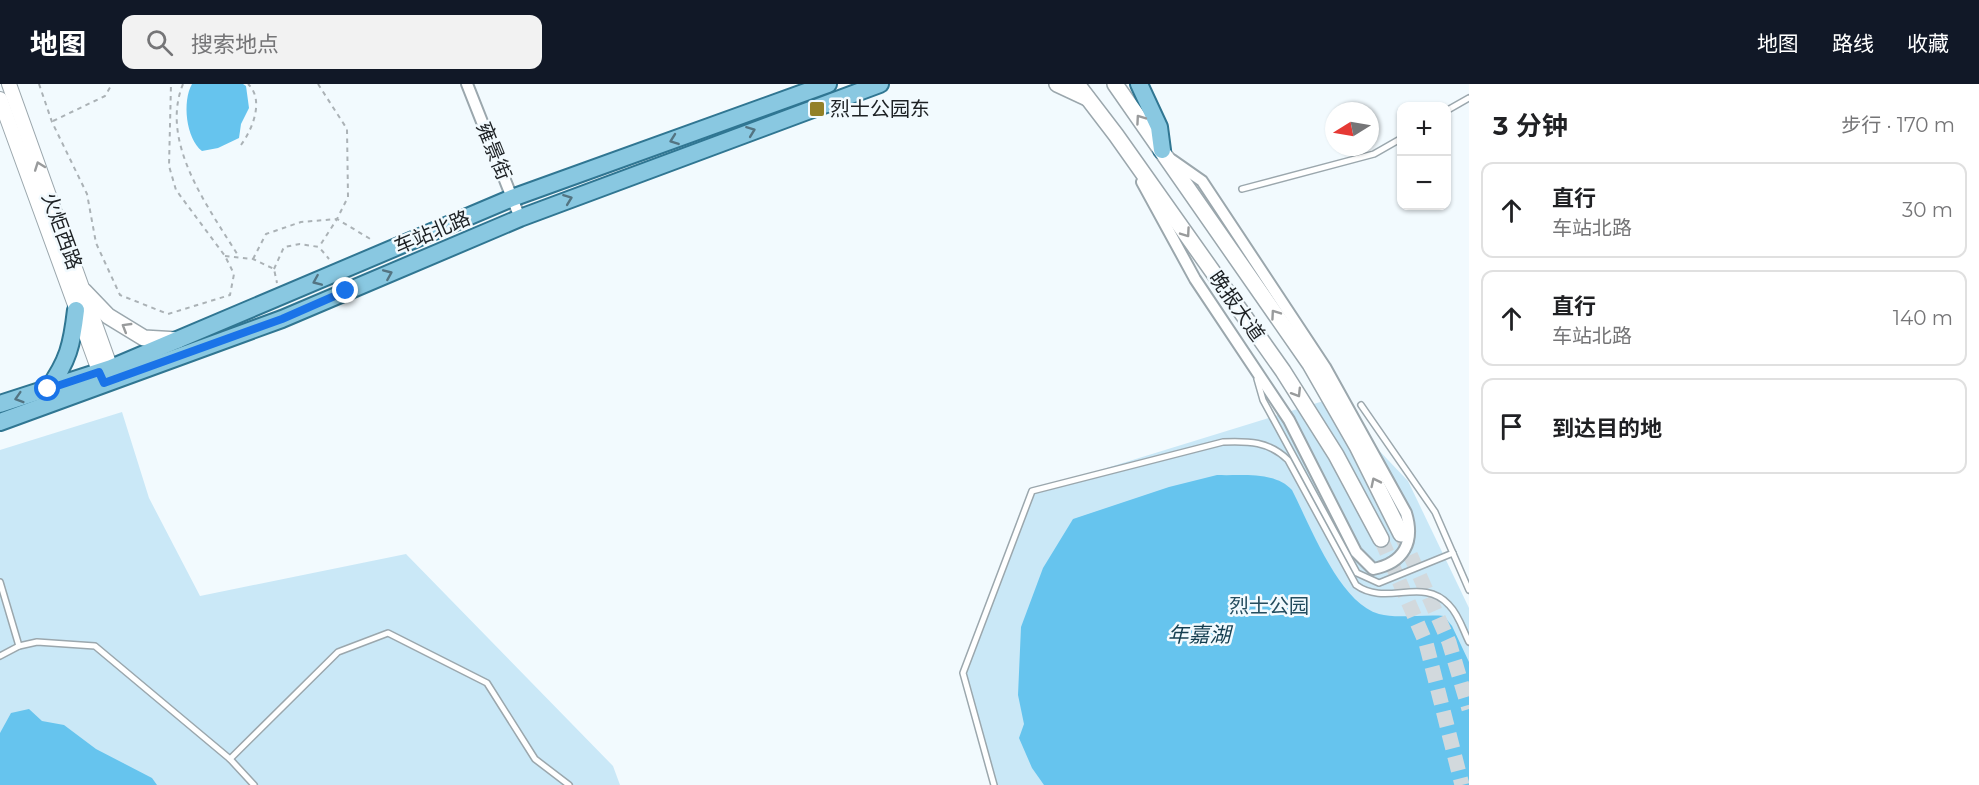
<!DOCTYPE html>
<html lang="zh">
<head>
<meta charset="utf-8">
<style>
	body { margin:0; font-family:Montserrat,"Noto Sans SC",sans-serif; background:#f2f2f2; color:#202124 }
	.controls { position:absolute; right:18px; top:18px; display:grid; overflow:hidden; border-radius:12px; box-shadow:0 2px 4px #0004 }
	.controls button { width:54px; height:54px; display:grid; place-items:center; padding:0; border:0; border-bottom:2px solid #e0e0e0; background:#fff; color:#202124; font:30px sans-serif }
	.compass { position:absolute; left:1325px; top:18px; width:54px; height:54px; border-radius:50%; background:#fff; box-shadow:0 2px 4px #0004; rotate:259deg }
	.stop { position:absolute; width:18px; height:18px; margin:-14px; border:4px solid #1a73e8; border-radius:50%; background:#fff }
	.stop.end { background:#1a73e8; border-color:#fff; box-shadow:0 2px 6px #0008 }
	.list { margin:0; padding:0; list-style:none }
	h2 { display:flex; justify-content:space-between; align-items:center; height:78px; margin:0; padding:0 24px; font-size:26px }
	h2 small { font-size:20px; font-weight:400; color:#757577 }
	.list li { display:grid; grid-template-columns:39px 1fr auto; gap:18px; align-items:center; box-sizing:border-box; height:96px; margin:0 12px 12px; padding:0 12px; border:2px solid #e0e0e0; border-radius:12px }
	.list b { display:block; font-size:22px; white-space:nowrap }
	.list p { margin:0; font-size:20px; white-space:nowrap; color:#757577 }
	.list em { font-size:20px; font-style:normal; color:#757577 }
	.icon { flex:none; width:33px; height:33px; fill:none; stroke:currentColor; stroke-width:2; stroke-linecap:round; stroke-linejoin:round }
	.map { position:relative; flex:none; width:1469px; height:701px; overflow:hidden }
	header { display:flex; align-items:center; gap:36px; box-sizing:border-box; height:84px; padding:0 30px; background:#111827; color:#fff }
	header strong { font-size:28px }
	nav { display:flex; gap:33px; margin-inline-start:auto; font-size:21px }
	.search { width:420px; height:54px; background:#f2f2f2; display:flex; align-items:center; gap:15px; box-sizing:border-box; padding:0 21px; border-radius:12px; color:#757577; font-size:22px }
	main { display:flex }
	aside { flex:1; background:#fff }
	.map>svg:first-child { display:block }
	.green { fill:#cae8f7 }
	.water { fill:#66c4ee }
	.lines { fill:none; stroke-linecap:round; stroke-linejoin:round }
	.secondary-tunnel { stroke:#d2d9dd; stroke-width:15; stroke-dasharray:15 8; stroke-linecap:butt }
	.service-casing { stroke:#9ba7ad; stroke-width:8 }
	.minor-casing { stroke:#9ba7ad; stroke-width:14 }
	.tertiary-casing { stroke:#9ba7ad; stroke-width:16 }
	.secondary-casing { stroke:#9ba7ad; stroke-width:18 }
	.primary-casing { stroke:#307692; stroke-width:20 }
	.path { stroke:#abb2b6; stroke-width:2; stroke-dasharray:4.5 4.5; stroke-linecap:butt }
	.service { stroke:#fff; stroke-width:5 }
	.minor { stroke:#fff; stroke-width:10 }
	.tertiary { stroke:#fff; stroke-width:14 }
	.secondary { stroke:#fff; stroke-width:15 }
	.primary { stroke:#89c8e1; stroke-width:16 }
	.oneway { stroke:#999b9c }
	.oneway2 { stroke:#537482 }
	.route { stroke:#1a73e8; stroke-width:8 }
	.poi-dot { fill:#928027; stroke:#f2fafe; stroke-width:2 }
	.labels { text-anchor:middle; stroke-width:5; stroke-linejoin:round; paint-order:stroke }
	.poi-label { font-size:20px; fill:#1d2124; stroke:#f2fafe; text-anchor:start }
	.street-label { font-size:20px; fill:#1d2124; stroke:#f2fafe }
	.park-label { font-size:20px; fill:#244d5f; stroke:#f2fafe }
	.water-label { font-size:21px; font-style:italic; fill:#143e50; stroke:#f2fafe }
</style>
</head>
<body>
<header>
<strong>地图</strong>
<div class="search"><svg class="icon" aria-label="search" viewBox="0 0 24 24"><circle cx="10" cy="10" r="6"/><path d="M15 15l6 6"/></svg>搜索地点</div>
<nav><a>地图</a><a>路线</a><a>收藏</a></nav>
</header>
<main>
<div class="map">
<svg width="1469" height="701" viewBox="0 0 1469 701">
	<rect width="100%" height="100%" fill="#f2fafe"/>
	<!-- green -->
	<g class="green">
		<polygon points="1330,315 1408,397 1469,524 1469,701 994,701 963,589 1032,407"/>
		<polygon points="122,328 149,414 200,512 406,470 613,682 620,701 0,701 0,366"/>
	</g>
	<!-- water -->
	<g class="water">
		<path d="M192,0H243L246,2L249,24L241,40L239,54L218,64L202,67C186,55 182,17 192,0Z"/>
		<path d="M1217,391C1242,392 1275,387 1292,406C1310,441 1339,519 1379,530C1396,535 1425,530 1444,532L1452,542L1469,578V701H1044L1032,684L1019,654L1024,640L1018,611L1021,543L1043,484L1073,435L1169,403Z"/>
		<polygon points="29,625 42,637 64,641 96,665 152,694 157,701 0,701 0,649 11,629"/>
	</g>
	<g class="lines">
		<!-- secondary-tunnel -->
		<g class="secondary-tunnel">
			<polyline points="1401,450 1449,558 1469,625"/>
			<polyline points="1381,455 1426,559 1462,701"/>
		</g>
		<!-- service casing -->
		<g class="service-casing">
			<g id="service">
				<polyline points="1446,27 1469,14"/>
				<polyline points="1242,105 1374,70 1402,54"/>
				<polyline points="1257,295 1263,316 1357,489 1379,499 1453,469"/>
				<polyline points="1361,321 1435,428 1469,506"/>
				<polyline points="0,498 19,562"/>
				<polyline points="0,572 19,562 37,558 95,562 230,675 254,701"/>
				<polyline points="230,675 338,568 388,549 487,599 535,675 569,701"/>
				<path d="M994,701L963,589L1032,407L1223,358C1248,357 1269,357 1288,376L1356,501C1386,523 1423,492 1449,521C1459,531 1463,546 1469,558"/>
			</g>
		</g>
		<!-- minor casing -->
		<g class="minor-casing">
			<g id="minor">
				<polyline points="467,0 520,134"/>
				<path d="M1142,98L1195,195L1289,336L1356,468L1373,485C1404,479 1415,458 1406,429L1325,283L1202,97L1172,76"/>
			</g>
		</g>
		<!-- tertiary casing -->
		<g class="tertiary-casing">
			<g id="tertiary">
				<polyline points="9,0 114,293"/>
				<polyline points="0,15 102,295"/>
			</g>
		</g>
		<!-- secondary casing -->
		<g class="secondary-casing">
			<g id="secondary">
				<polyline points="1057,0 1087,14"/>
				<polyline points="1077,0 1116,51 1283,287 1336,371 1381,455"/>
				<polyline points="1115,0 1310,280 1357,362 1401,450"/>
				<polyline points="84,207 108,232 144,254 178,256"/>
			</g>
		</g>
		<!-- primary casing -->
		<g class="primary-casing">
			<g id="primary">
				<polyline points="1139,0 1159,43 1162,66"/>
				<path d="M48,305C68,277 72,261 76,226"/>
				<polyline points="0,320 111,284 512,114 828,0"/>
				<polyline points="0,338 282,235 520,134 880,0"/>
			</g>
		</g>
		<!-- path -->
		<g class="path">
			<polyline points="39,0 52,38 87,110 96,159 120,211 168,230 230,211 234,190 225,172 176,106 169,82 171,0"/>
			<path d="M183,0C159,59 209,124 239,173"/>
			<polyline points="318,0 347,45 348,113 337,135 372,156"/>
			<polyline points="53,37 105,12 112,0"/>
			<path d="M241,61C252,46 265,16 248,0"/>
			<polyline points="225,172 253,175 274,185 277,199"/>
			<polyline points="253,175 266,150 301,138 337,135 319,163"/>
			<polyline points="274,185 284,163 300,160 319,163 329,175"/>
		</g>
		<!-- service -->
		<use href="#service" class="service"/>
		<!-- minor -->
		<use href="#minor" class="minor"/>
		<!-- tertiary -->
		<use href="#tertiary" class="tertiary"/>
		<!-- secondary -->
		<use href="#secondary" class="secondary"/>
		<!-- primary -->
		<use href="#primary" class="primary"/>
	</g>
	<!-- one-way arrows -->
	<defs><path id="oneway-chevron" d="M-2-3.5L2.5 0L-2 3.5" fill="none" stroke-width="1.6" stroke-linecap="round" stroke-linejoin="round" transform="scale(1.5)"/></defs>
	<g class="oneway">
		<use href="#oneway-chevron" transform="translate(1140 35) rotate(-125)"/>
		<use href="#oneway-chevron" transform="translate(39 82) rotate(-110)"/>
		<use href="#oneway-chevron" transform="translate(1186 149) rotate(55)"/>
		<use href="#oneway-chevron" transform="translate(1275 230) rotate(-125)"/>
		<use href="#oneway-chevron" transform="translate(126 243) rotate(-149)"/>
		<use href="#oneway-chevron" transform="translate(1297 309) rotate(58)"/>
		<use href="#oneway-chevron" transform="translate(1375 398) rotate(-116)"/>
	</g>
	<g class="oneway2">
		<use href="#oneway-chevron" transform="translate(751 47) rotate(-21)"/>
		<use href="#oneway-chevron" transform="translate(674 56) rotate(160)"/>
		<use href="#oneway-chevron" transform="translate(568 115) rotate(-21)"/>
		<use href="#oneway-chevron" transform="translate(388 190) rotate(-23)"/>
		<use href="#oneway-chevron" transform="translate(317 197) rotate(157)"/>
		<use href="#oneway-chevron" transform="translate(19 314) rotate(163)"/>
	</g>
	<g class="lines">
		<!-- route -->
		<polyline class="route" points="48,305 99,288 104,299 282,235 346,207"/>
	</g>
	<!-- markers -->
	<rect class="poi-dot" x="809" y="17" width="16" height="16" rx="3"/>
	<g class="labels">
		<!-- poi labels -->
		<g class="poi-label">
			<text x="830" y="32">烈士公园东</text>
		</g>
		<!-- street labels -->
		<g class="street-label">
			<text transform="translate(494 67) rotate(68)" y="7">雍景街</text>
			<text transform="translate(62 147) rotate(70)" y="7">火炬西路</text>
			<text transform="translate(432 148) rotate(-23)" y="7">车站北路</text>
			<text transform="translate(1237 222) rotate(55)" y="7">晚报大道</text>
		</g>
		<!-- park labels -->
		<g class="park-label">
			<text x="1269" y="529">烈士公园</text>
		</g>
		<!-- water labels -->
		<g class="water-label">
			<text x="1199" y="558">年嘉湖</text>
		</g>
	</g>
</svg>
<div class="controls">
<button>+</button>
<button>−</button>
</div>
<svg class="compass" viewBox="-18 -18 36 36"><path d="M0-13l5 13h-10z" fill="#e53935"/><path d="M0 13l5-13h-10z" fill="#757577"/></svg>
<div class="stop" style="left:48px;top:305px"></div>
<div class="stop end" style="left:346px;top:207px"></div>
</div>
<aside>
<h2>3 分钟<small>步行 · 170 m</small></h2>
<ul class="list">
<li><svg class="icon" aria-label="ahead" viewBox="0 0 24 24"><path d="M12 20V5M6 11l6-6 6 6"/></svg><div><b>直行</b><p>车站北路</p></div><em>30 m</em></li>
<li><svg class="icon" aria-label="ahead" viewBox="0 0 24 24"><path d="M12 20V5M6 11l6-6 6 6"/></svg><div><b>直行</b><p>车站北路</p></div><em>140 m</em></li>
<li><svg class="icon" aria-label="arrive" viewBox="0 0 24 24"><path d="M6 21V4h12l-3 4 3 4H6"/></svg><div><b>到达目的地</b></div></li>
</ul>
</aside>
</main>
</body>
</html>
